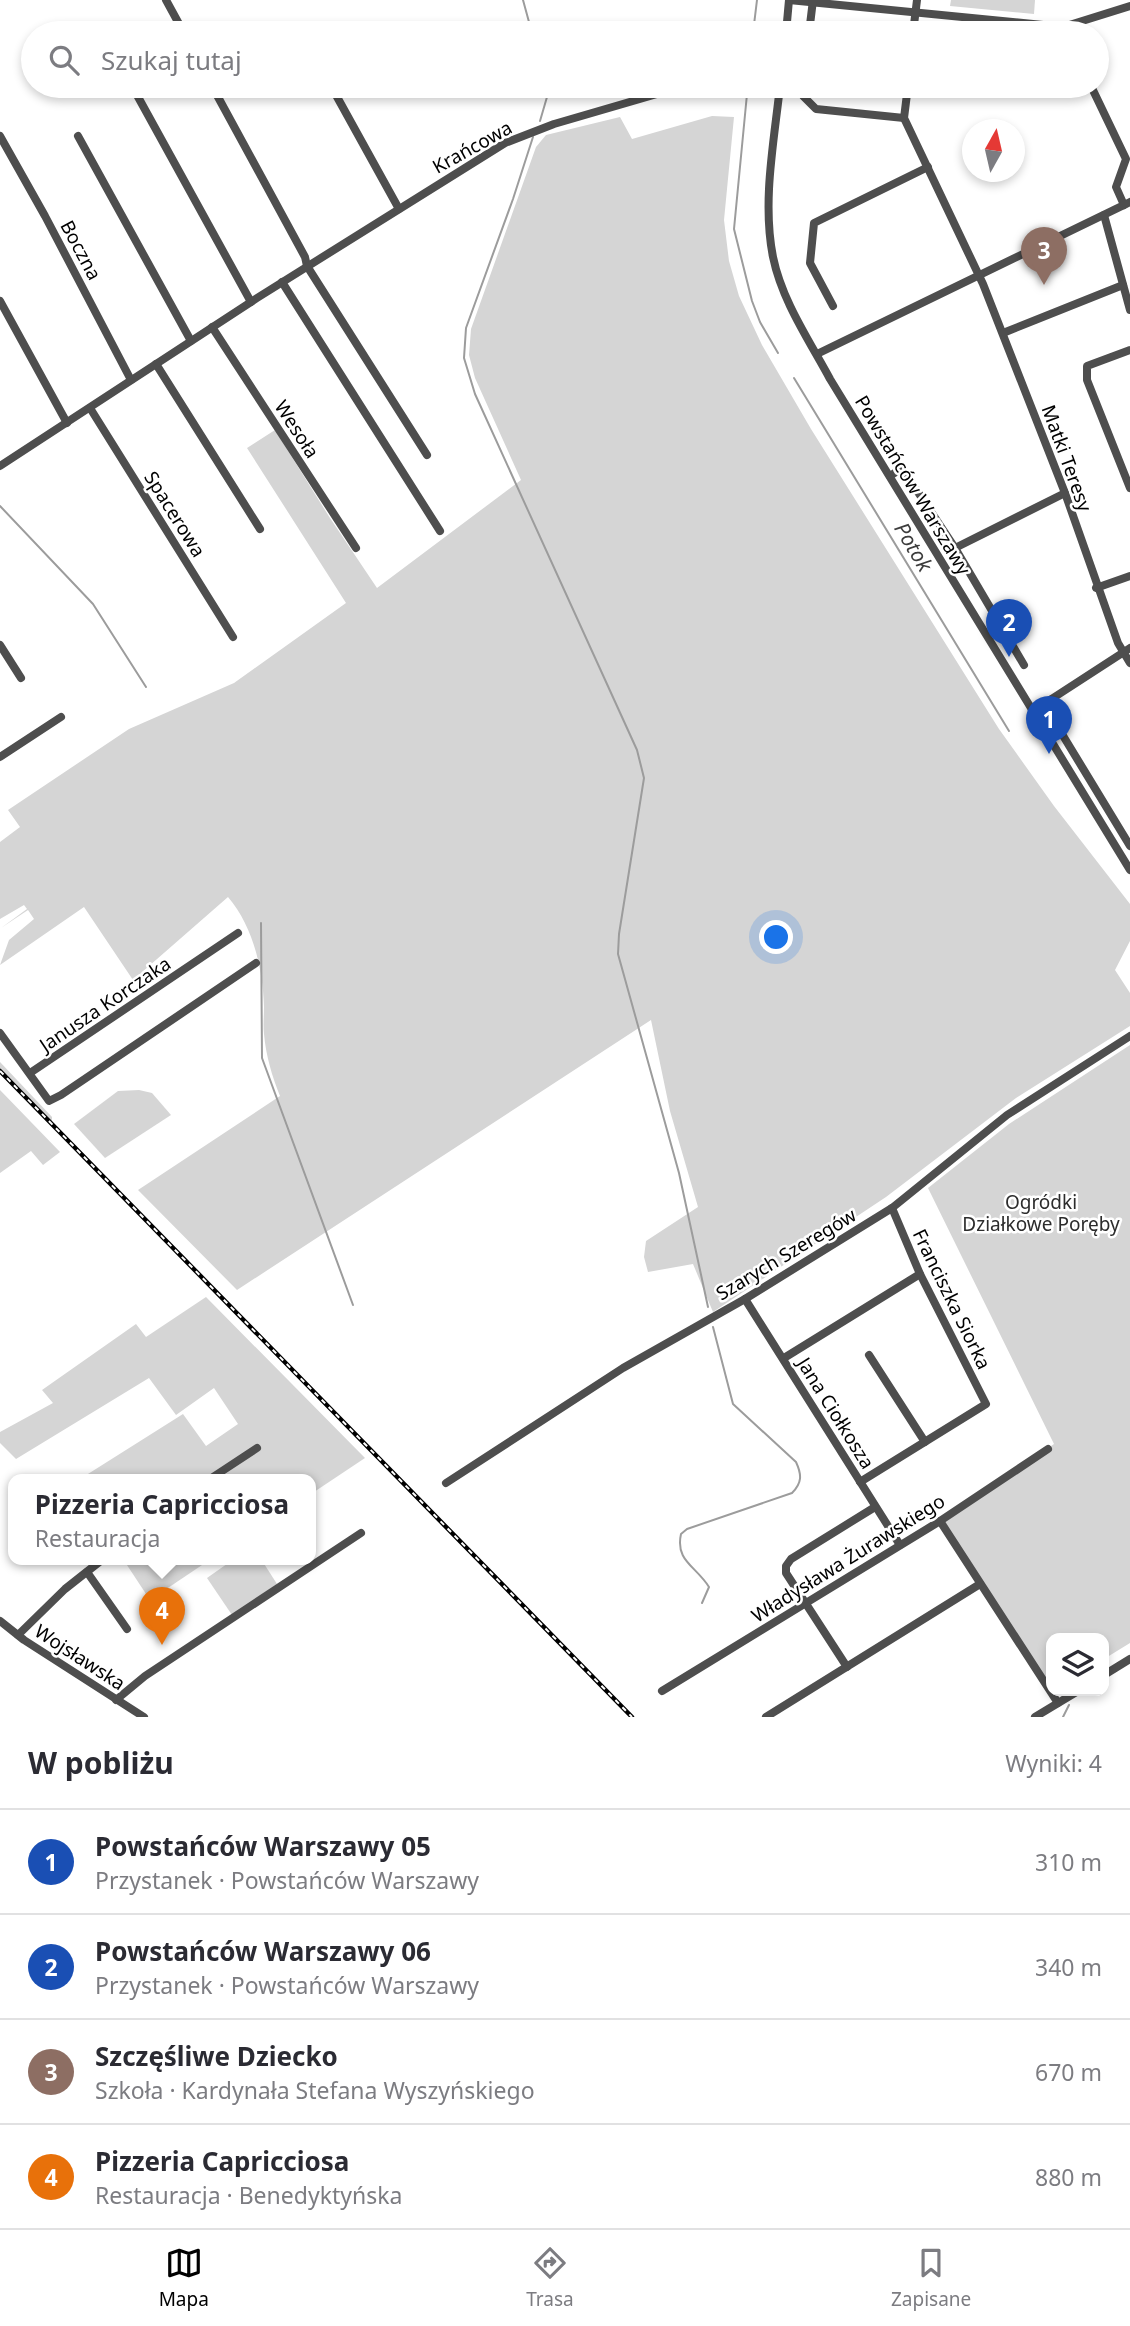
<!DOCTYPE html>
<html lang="pl">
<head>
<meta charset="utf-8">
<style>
	body { margin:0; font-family:"Noto Sans",sans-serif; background:#f2f2f3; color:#2b2b33 }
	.controls { position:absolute; right:21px; bottom:21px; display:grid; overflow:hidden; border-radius:14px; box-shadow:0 4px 10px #0003 }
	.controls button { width:63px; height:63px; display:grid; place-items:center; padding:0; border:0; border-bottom:2px solid #e1e1e2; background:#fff; color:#2b2b33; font:35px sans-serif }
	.compass { position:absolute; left:962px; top:119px; width:63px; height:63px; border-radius:50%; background:#fff; box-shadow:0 4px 10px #0003; rotate:8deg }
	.you { position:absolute; left:777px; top:938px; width:24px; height:24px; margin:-18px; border:5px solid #fff; border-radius:50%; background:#1a73e8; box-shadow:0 0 0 10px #1a73e833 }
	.badge { display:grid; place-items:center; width:46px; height:46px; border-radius:50%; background:#000; color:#fff; font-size:23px; font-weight:700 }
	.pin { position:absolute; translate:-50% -58px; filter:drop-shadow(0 2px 4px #0008) }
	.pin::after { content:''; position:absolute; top:37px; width:24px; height:21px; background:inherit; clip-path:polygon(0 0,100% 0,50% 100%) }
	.popup { position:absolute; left:8px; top:1474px; width:308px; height:91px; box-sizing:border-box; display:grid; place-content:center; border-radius:14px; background:#fff; filter:drop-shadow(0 2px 5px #0005); font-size:23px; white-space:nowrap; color:#7c7c81 }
	.popup b { font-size:26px; color:#2b2b33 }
	.popup::after { content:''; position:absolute; left:50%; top:100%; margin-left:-14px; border:14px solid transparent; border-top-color:#fff }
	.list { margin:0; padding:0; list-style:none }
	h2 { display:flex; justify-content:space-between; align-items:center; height:91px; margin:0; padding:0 28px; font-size:30px }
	h2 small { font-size:23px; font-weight:400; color:#7c7c81 }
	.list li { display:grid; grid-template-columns:46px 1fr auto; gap:21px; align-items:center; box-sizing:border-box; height:105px; padding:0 28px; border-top:2px solid #e1e1e2 }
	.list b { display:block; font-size:26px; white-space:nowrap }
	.list p { margin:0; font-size:23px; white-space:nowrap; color:#7c7c81 }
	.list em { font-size:23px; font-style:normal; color:#7c7c81 }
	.icon { flex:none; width:38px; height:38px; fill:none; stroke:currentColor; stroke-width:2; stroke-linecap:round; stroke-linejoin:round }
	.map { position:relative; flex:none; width:1130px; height:1717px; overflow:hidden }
	.search { position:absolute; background:#fff; box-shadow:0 4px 10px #0003; left:21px; right:21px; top:21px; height:77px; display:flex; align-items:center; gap:18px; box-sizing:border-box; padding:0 24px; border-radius:38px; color:#7c7c81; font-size:26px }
	.sheet { height:511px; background:#fff }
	nav { display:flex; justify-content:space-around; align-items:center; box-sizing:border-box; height:98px; border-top:2px solid #e1e1e2; background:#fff; font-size:19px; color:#7c7c81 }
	nav a { display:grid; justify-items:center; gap:4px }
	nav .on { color:#000 }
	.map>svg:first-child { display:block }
	.green { fill:#d5d5d5 }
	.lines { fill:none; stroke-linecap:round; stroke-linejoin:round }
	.stream { stroke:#9c9c9c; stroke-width:2 }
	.minor { stroke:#4e4e4e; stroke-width:8 }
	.rail-casing { stroke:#000; stroke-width:4.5 }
	.rail { stroke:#fff; stroke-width:2; stroke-dasharray:5; stroke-linecap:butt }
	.labels { text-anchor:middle; stroke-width:5; stroke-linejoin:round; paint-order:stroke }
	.street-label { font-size:19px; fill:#000; stroke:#fff }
	.park-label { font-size:19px; fill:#2c2c2c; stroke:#fff }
	.water-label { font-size:21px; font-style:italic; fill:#3d3d3d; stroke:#fff }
</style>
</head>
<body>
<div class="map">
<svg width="1130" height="1717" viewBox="0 0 1130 1717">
	<rect width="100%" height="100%" fill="#fff"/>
	<!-- green -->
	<g class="green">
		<polygon points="951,0 1035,0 1034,14 950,6"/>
		<path d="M712,116L734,117L724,220L729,261L739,296L762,345L811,429L999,729L1054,806L1130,904V941L1115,970L1130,993V1026L1016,1098L886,1197L713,1312L693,1264L648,1272L644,1257L646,1241L698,1207L670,1111L651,1020L237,1290L138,1190L280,1096C272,1076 266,1056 264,1034C263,1025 264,1016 264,1007C263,969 253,926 228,897L133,980L84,907L0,965L9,940L34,919L28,910L1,928L27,909L24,905L0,919V842L20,827L8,810L129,729L234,683L346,603L247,448L275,430L330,518L377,588L521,480L475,378L469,355L471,329L536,147L546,135L620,117L632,139Z"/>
		<polygon points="1130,1045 1130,1643 1104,1659 1104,1638 1051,1638 1051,1691 940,1521 1054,1444 928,1188 1009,1124"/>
		<polygon points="0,1062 52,1117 52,1121 0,1068"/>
		<polygon points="0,1090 60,1152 43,1165 31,1151 0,1173"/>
		<polygon points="139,1090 152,1093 171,1115 105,1158 74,1124 118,1091"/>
		<polygon points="206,1297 365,1458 311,1494 311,1479 80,1479 183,1414 206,1446 238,1424 214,1388 176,1415 149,1378 16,1459 0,1443 0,1432 53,1403 42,1390 136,1324 146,1337"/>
		<polygon points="123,1559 211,1559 150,1600"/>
		<polygon points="234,1559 261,1559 277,1584 232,1615 207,1578"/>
	</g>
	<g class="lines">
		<!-- stream -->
		<g class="stream">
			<polyline points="523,0 532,33"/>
			<polyline points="753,33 757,0"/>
			<polyline points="747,94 734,229 752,301 760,322 778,353"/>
			<polyline points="540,121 547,97 546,86"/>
			<polyline points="533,137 513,199 466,328 464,358 475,394 637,750 644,778 619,934 618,954 679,1173 708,1307"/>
			<polyline points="794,378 1009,731"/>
			<polyline points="0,506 93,604 146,687"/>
			<polyline points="261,923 262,1058 353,1305"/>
			<path d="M702,1603L709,1587C696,1566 675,1561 681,1534L687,1529L792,1493C802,1483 802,1475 796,1462L733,1404L713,1327"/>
			<polyline points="1063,1717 1069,1705"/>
		</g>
		<!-- minor -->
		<g class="minor">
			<polyline points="166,0 184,33"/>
			<polyline points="789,0 1063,27 1130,6"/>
			<polyline points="301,28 304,33"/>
			<polyline points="786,33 789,0"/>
			<polyline points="809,33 813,0"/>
			<polyline points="913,33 917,0"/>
			<polyline points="132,86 251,302"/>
			<polyline points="212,86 305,257 307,266 427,455"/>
			<polyline points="331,86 399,209"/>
			<polyline points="753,86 780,90"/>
			<path d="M780,86C774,142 762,202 773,257C782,301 809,340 830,379L1130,870"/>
			<polyline points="804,86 803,96 816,109 904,118"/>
			<polyline points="908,86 904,118 983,284 1065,493 1118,643 1130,663"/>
			<polyline points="1091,86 1126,159 1116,187 1124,205"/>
			<polyline points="0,136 45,216 131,380"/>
			<polyline points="78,136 191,341"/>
			<polyline points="1104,215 1130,310"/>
			<polyline points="282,282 440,531"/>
			<polyline points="0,301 67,423"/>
			<polyline points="833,306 810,263 814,223 928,167"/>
			<polyline points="212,327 356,548"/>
			<polyline points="1003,333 1123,285"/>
			<polyline points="1130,350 1087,366 1087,380 1130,488"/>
			<polyline points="817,354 1130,202"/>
			<polyline points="156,364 260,529"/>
			<polyline points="90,408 233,637"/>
			<polyline points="0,466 257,298 505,143 554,124 657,94 699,86"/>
			<polyline points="890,476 902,468 955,548 1024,665"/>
			<polyline points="955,548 1065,493"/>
			<polyline points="1096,588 1130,576"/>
			<polyline points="0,645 21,678"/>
			<polyline points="1052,699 1062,734 1130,846"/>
			<polyline points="1033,711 1130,648"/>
			<polyline points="0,757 61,717"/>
			<polyline points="0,1033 49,1101 61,1095 256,963"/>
			<polyline points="30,1073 238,933"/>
			<polyline points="745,1299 900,1545"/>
			<polyline points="869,1355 925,1442"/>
			<polyline points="784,1358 920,1274"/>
			<polyline points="210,1479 257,1448"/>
			<polyline points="860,1482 986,1404 920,1274 892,1208"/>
			<polyline points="446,1483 623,1368 745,1299 892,1208 1007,1115 1130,1036"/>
			<polyline points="940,1521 1058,1703"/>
			<polyline points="87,1572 127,1629"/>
			<polyline points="0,1621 24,1640 144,1717"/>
			<polyline points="18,1635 65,1589 103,1559"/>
			<polyline points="847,1667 786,1573 786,1566 791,1559 875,1507"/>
			<polyline points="1104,1675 1130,1659"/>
			<polyline points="662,1691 940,1521 1048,1449"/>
			<polyline points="116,1700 145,1676 361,1533"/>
			<polyline points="766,1717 980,1584"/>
			<polyline points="1035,1717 1078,1691"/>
		</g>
		<!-- rail casing -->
		<g class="rail-casing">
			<polyline id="rail" points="0,1071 632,1717"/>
		</g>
		<!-- rail -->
		<use href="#rail" class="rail"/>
	</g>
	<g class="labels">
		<!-- street labels -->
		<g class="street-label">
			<text transform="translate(472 147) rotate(-29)" y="7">Krańcowa</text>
			<text transform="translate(81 250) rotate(62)" y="7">Boczna</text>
			<text transform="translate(297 429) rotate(57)" y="7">Wesoła</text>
			<text transform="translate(1067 458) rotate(70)" y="7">Matki Teresy</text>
			<text transform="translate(913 485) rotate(59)" y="7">Powstańców Warszawy</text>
			<text transform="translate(175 514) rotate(58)" y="7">Spacerowa</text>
			<text transform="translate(105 1004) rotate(-34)" y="7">Janusza Korczaka</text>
			<text transform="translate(786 1254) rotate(-31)" y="7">Szarych Szeregów</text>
			<text transform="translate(952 1299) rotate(64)" y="7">Franciszka Siorka</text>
			<text transform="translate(836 1413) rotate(58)" y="7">Jana Ciołkosza</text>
			<text transform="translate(848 1558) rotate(-32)" y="7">Władysława Żurawskiego</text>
			<text transform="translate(80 1657) rotate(33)" y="7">Wojsławska</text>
		</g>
		<!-- park labels -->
		<g class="park-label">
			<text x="1041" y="1209">Ogródki<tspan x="1041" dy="22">Działkowe Poręby</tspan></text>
		</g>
		<!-- water labels -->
		<g class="water-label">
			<text transform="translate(913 547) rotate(59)" y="7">Potok</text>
		</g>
	</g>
</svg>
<div class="controls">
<button><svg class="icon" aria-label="layers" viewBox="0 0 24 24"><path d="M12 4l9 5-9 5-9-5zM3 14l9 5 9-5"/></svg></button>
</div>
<svg class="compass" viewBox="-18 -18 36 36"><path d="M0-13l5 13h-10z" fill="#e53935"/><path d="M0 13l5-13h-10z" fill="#7c7c81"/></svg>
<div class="you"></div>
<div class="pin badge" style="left:1049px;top:754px;background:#1a4fb4">1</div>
<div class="pin badge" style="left:1009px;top:657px;background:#1a4fb4">2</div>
<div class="pin badge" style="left:1044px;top:285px;background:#8d6e63">3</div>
<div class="pin badge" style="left:162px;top:1645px;background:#e8710a">4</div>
<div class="popup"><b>Pizzeria Capricciosa</b>Restauracja</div>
<div class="search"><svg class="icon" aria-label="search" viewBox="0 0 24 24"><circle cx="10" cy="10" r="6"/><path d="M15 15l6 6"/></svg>Szukaj tutaj</div>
</div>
<section class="sheet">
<h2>W pobliżu<small>Wyniki: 4</small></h2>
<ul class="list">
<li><span class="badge" style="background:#1a4fb4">1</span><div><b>Powstańców Warszawy 05</b><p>Przystanek · Powstańców Warszawy</p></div><em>310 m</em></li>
<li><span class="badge" style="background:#1a4fb4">2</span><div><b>Powstańców Warszawy 06</b><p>Przystanek · Powstańców Warszawy</p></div><em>340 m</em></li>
<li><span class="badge" style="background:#8d6e63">3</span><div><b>Szczęśliwe Dziecko</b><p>Szkoła · Kardynała Stefana Wyszyńskiego</p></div><em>670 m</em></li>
<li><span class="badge" style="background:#e8710a">4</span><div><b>Pizzeria Capricciosa</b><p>Restauracja · Benedyktyńska</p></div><em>880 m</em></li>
</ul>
</section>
<nav>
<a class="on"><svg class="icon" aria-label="map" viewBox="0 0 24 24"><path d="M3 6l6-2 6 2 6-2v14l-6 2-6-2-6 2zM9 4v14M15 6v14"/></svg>Mapa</a>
<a><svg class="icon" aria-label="directions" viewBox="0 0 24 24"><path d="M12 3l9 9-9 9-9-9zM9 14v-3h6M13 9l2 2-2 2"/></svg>Trasa</a>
<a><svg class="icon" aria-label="saved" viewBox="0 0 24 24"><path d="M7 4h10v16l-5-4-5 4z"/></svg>Zapisane</a>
</nav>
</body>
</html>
